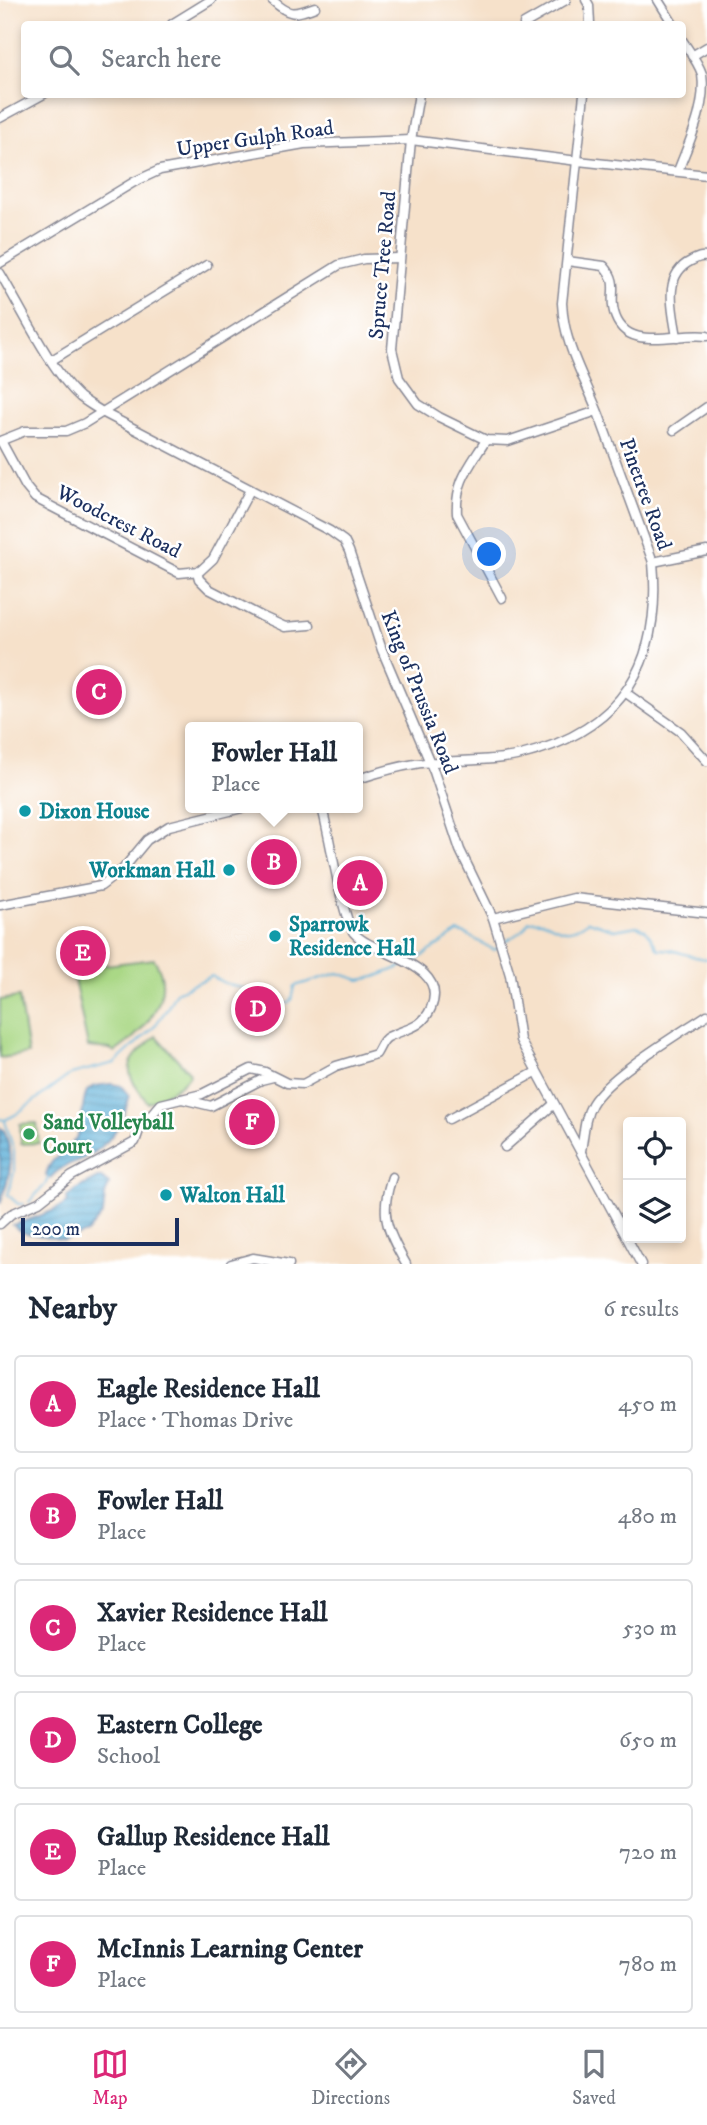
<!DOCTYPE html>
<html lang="en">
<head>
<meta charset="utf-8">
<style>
	body { margin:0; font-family:"IM FELL DW Pica",serif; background:#f2f2f3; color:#1f2937 }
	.controls { position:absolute; right:21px; bottom:21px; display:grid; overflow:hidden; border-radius:7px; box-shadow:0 4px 10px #0003 }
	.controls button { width:63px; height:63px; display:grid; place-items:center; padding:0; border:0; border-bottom:2px solid #e0e1e3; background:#fff; color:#1f2937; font:35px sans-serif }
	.scale { position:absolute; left:21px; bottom:18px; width:158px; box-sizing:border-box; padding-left:7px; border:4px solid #1b2f5e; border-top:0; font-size:19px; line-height:24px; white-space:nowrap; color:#1b2f5e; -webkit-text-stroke:5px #fff; paint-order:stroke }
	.you { position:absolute; left:490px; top:555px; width:24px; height:24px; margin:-18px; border:5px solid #fff; border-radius:50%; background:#1a73e8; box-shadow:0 0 0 10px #1a73e833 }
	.badge { display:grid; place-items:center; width:46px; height:46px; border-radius:50%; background:#db2777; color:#fff; font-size:23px; font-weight:700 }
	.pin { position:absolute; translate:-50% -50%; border:4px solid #fff; box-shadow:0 2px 7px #0006 }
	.popup { position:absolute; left:185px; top:722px; width:178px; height:91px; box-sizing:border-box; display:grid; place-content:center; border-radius:7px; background:#fff; filter:drop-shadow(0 2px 5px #0005); font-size:23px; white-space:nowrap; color:#747a83 }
	.popup b { font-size:26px; color:#1f2937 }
	.popup::after { content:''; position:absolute; left:50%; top:100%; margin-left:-14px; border:14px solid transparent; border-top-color:#fff }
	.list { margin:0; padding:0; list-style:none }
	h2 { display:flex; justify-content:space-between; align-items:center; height:91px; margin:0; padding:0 28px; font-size:30px }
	h2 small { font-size:23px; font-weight:400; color:#747a83 }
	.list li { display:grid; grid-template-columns:46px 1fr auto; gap:21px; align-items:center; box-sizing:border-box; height:98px; margin:0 14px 14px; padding:0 14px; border:2px solid #e0e1e3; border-radius:7px }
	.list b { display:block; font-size:26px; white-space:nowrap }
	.list p { margin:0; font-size:23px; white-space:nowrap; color:#747a83 }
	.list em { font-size:23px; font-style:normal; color:#747a83 }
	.icon { flex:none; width:38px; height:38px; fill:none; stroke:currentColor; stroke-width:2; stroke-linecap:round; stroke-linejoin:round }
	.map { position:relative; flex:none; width:707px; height:1264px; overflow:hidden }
	.search { position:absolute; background:#fff; box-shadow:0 4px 10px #0003; left:21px; right:21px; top:21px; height:77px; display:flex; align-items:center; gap:18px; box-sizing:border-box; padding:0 24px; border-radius:7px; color:#747a83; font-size:26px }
	.sheet { height:763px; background:#fff }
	nav { display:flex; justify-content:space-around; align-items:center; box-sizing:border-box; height:98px; border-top:2px solid #e0e1e3; background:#fff; font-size:19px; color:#747a83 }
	nav a { display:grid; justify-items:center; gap:4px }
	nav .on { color:#db2777 }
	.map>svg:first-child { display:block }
	.grass { fill:#aad886; stroke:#628472; stroke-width:2 }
	.water { fill:url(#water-rules); stroke:#3c709c; stroke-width:2 }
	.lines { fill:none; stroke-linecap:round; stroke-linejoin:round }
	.stream { stroke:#5eb1d9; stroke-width:2 }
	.minor-casing { stroke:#888894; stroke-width:11 }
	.minor { stroke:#fff; stroke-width:8 }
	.culture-dot { fill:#0f9aa8; stroke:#fff; stroke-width:2.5 }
	.leisure-dot { fill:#2e9e5b; stroke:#fff; stroke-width:2.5 }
	.labels { text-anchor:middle; stroke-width:5; stroke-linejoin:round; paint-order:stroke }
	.street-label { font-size:21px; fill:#1b2f5e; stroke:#fff }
	.culture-label { font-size:21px; font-weight:bold; fill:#0d838f; stroke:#fff; text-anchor:start }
	.leisure-label { font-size:21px; font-weight:bold; fill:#27864d; stroke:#fff; text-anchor:start }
</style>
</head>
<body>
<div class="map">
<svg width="707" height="1264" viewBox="0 0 707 1264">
	<defs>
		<pattern id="water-rules" width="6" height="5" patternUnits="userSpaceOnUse" patternTransform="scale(1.75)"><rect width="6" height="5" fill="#5eb1d9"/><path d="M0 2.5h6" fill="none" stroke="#4d90b3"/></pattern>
	</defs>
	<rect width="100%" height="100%" fill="#fff"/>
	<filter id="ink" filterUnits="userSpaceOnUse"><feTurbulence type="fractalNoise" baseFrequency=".0143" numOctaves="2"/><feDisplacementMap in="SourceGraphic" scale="14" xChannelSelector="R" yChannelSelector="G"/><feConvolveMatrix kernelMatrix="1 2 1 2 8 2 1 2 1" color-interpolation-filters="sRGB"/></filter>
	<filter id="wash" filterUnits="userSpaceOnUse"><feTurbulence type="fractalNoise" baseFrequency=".00686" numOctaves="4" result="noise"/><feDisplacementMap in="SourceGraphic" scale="28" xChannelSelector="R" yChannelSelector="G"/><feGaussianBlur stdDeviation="1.57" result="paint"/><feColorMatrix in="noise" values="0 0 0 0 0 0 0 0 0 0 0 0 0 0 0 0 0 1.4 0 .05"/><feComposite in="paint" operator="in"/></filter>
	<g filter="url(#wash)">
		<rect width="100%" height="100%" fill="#f6e1ca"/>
		<!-- grass -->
		<g class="grass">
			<path d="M154,959C178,995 144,1032 115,1052L110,1049L88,1047L72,969Z"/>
			<polygon points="19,997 28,1054 0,1058 0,1000"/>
			<path d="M156,1036L190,1073C184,1087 161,1096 148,1103C121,1068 124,1064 156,1036Z"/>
			<polygon points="37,1123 39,1143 21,1144 20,1124"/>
		</g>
		<!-- water -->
		<g class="water">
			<path d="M111,1084L121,1086L129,1096C124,1123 109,1146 84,1158C69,1165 62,1165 50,1178L46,1176C49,1156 68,1153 77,1136C84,1123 81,1105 87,1091L95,1086Z"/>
			<path d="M0,1128L4,1130C15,1161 10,1174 0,1204Z"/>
			<path d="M100,1177L109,1184L105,1195L103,1214L87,1233L64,1240L21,1232L13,1225C25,1221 61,1210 68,1202L67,1197L80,1187Z"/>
		</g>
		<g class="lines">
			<!-- stream -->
			<g class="stream">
				<path d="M503,943L522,931L529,921C554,916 559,944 588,921L615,930L637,926L646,930L658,949C676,948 689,958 707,959"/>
				<polyline points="414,962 458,932 466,934 494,950 499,947"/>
				<path d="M0,1119L5,1120L15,1115L71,1074L115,1063L154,1027L167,1009L176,992L212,976C225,987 254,989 272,997C275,998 278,1002 282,1003C288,1005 288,1003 292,1000L295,986L338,973L360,980L375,977L406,965"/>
				<polyline points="5,1121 14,1151 14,1172 8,1195 18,1204 24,1204"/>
				<polyline points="29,1202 45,1185 49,1176"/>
			</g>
		</g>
	</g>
	<g filter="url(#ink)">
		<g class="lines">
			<!-- minor casing -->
			<g class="minor-casing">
				<g id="minor">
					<path d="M272,0C290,16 293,15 315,7"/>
					<polyline points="586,0 589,5 590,24"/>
					<polyline points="658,0 673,24"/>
					<polyline points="172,24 211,0"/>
					<polyline points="524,24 566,0"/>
					<polyline points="692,56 707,47"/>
					<polyline points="419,94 411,140 392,349 399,378 418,404 439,417 486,440 508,441 597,411"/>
					<polyline points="0,118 44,94"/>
					<path d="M678,171C689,142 707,106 702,74C698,62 689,51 682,40"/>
					<path d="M567,261L604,266C620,284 609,293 614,312C625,355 678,331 707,336"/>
					<polyline points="0,263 134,182 160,170 304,144 411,140 578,161 707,175"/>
					<path d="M0,273C21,308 51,371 80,397C86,402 95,407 102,412L330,531L344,541L349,551L382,650L434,772L460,850L493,918L510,975L520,1040L641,1264"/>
					<path d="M677,337C673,311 662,275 691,261C697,258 700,256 707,257"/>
					<polyline points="52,360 207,265"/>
					<polyline points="674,430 707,407"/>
					<path d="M486,440C470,466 455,481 457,514L502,598"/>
					<polyline points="0,441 25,431 66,431 85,423 339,265 364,259 399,258"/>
					<polyline points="1,441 26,487 35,498 179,573 200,571 213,559 250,490"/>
					<polyline points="653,562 707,551"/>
					<polyline points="197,572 199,579 209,589 261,616 285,627 310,625"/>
					<polyline points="626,693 681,732 707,761"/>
					<path d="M358,779C376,773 396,767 415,764C449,759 487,763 521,755C623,730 662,663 653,562C635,513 617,464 599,415C584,376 564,346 562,303L584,94"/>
					<polyline points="0,905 101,886 123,869 147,840 169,826 242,808"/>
					<polyline points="493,918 574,898 707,913"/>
					<polyline points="182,1099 211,1106 261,1080 273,1077"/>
					<polyline points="449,1119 536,1072"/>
					<polyline points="505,1147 554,1104"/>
					<path d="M581,1151C584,1135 584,1118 592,1104C609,1075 677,1035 707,1015"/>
					<path d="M392,1177C379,1214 387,1231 406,1264"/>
					<path d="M0,1224L11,1214L39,1202L72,1176L135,1142L140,1128L161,1104L202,1094L251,1069L265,1072L287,1083L303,1084L336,1066L376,1054C380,1048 382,1040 388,1037C406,1028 422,1029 431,1008C450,963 374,956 354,933C342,919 329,831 322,808"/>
					<polyline points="231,1264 253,1258 289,1264"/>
				</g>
			</g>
			<!-- minor -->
			<use href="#minor" class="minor"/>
		</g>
	</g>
	<!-- markers -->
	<g class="culture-dot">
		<circle cx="25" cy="811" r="7"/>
		<circle cx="229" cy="870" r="7"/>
		<circle cx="275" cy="936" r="7"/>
		<circle cx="166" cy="1195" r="7"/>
	</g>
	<circle class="leisure-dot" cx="29" cy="1134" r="7"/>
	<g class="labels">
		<!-- street labels -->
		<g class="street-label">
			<text transform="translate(255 138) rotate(-8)" y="7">Upper Gulph Road</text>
			<text transform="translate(382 265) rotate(-85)" y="7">Spruce Tree Road</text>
			<text transform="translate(646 494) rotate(70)" y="7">Pinetree Road</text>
			<text transform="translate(119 521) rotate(27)" y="7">Woodcrest Road</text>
			<text transform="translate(420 692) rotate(68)" y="7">King of Prussia Road</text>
		</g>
		<!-- culture labels -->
		<g class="culture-label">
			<text x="39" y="818">Dixon House</text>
			<text x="215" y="877" text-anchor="end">Workman Hall</text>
			<text x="289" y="931">Sparrowk<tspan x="289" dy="24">Residence Hall</tspan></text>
			<text x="180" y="1202">Walton Hall</text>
		</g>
		<!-- leisure labels -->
		<g class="leisure-label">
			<text x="43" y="1129">Sand Volleyball<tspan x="43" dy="24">Court</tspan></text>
		</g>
	</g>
</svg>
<div class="controls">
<button><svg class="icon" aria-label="locate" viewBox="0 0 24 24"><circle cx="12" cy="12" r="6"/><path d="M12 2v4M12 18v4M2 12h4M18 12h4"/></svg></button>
<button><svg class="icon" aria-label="layers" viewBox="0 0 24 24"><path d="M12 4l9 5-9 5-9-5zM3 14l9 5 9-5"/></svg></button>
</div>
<div class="scale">200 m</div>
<div class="you"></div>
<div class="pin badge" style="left:360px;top:883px">A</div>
<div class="pin badge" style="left:274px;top:862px">B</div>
<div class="popup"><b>Fowler Hall</b>Place</div>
<div class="pin badge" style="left:99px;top:692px">C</div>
<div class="pin badge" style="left:258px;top:1009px">D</div>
<div class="pin badge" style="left:83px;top:953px">E</div>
<div class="pin badge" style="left:252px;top:1122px">F</div>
<div class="search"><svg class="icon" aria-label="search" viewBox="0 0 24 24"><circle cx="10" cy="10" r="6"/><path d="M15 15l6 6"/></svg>Search here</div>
</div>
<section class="sheet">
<h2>Nearby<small>6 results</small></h2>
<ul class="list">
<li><span class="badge">A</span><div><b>Eagle Residence Hall</b><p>Place · Thomas Drive</p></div><em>450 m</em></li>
<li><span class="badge">B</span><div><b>Fowler Hall</b><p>Place</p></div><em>480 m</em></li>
<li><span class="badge">C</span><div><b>Xavier Residence Hall</b><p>Place</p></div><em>530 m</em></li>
<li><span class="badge">D</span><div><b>Eastern College</b><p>School</p></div><em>650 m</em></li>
<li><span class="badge">E</span><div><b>Gallup Residence Hall</b><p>Place</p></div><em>720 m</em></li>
<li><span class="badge">F</span><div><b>McInnis Learning Center</b><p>Place</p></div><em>780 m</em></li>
</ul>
</section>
<nav>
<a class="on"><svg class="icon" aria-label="map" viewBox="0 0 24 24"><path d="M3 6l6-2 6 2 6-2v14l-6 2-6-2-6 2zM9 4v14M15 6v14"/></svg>Map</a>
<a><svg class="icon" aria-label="directions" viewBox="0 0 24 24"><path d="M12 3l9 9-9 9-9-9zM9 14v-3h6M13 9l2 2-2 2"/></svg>Directions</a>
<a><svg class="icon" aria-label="saved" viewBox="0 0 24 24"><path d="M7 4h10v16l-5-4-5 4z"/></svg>Saved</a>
</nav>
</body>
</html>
